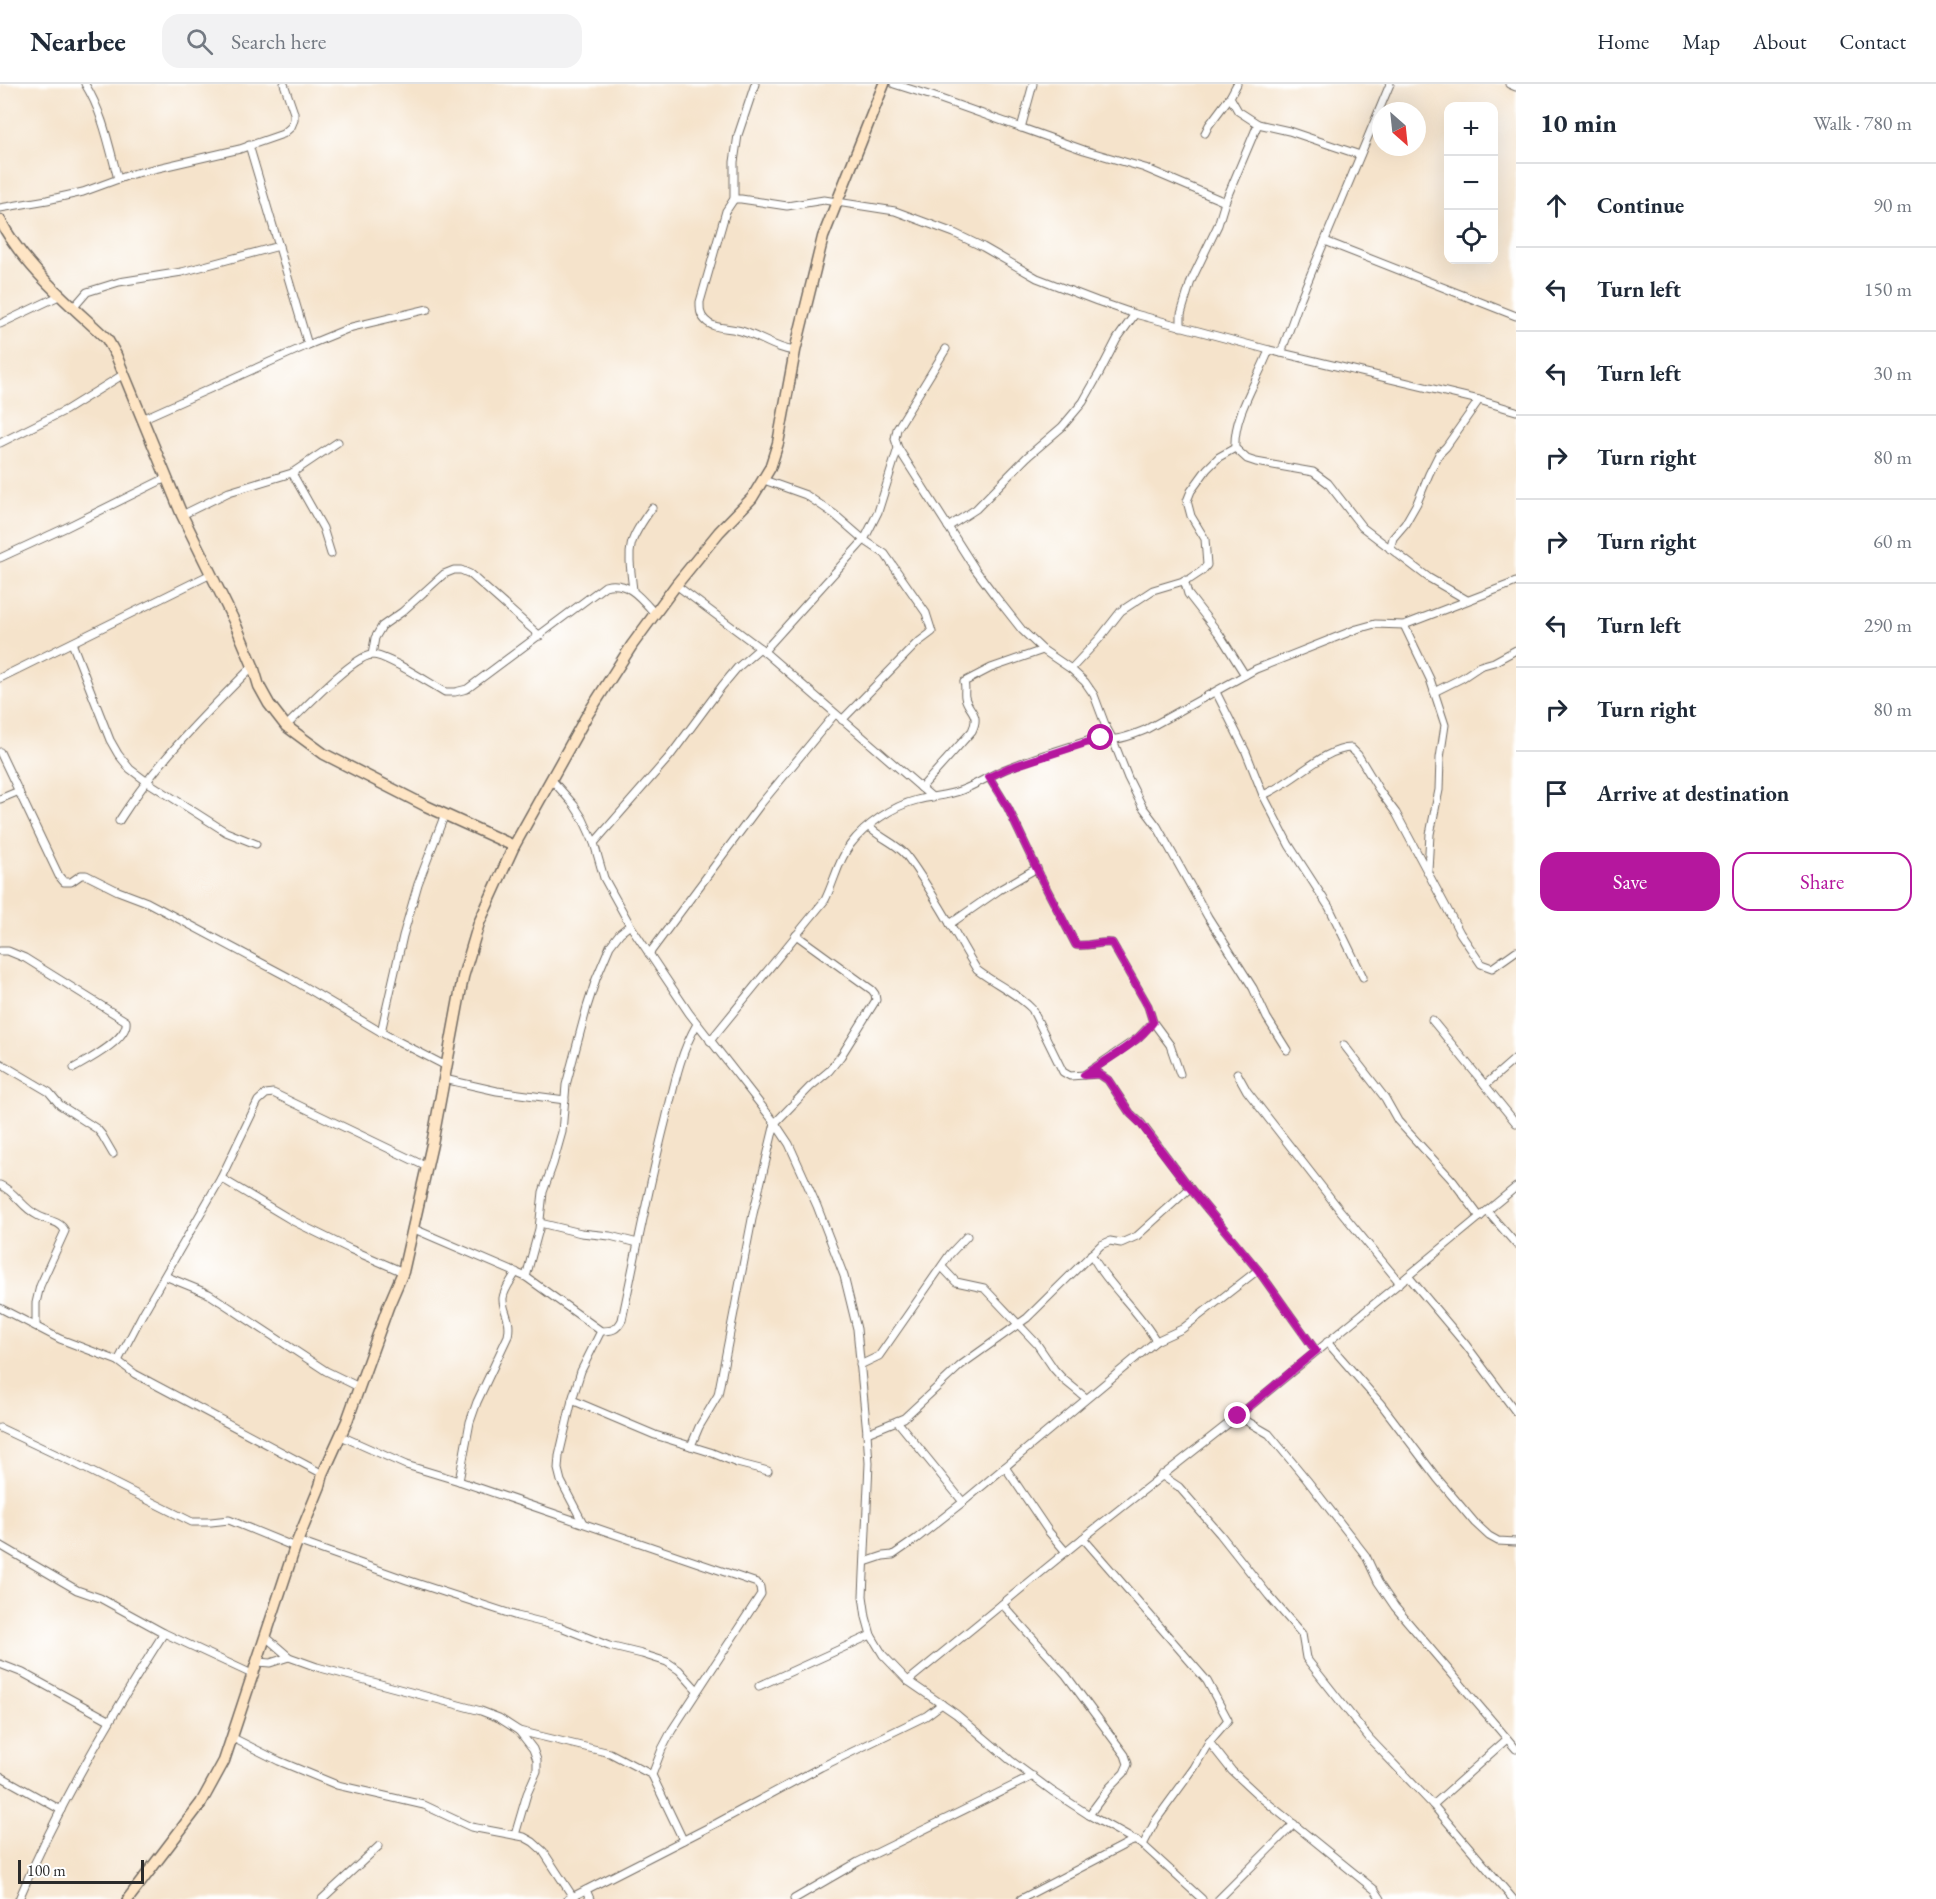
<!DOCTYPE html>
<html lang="en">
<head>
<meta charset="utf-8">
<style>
	body { margin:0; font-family:"EB Garamond",serif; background:#f2f2f3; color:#1f2937 }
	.controls { position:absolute; right:18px; top:18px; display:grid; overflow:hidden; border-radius:12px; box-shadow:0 6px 24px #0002 }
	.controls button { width:54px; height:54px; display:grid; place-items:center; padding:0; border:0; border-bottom:2px solid #e0e1e3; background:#fff; color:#1f2937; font:30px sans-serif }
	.compass { position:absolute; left:1372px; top:18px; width:54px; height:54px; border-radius:50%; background:#fff; box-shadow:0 6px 24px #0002; rotate:153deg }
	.scale { position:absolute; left:18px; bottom:15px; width:126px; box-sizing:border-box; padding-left:6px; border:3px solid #2b2b2b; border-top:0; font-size:16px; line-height:21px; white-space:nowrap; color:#2b2b2b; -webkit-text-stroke:4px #fff; paint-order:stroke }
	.stop { position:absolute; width:18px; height:18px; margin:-14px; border:4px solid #b5179e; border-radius:50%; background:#fff }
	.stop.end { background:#b5179e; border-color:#fff; box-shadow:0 2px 6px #0008 }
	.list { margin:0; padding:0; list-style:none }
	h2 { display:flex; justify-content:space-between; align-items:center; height:78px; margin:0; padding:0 24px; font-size:26px }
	h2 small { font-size:20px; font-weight:400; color:#747a83 }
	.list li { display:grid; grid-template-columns:39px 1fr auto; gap:18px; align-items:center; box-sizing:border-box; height:84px; padding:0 24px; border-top:2px solid #e0e1e3 }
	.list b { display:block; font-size:22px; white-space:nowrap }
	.list em { font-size:20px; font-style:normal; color:#747a83 }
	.actions { display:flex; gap:12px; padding:18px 24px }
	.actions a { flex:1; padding:14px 0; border:2px solid #b5179e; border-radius:18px; text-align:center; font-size:21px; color:#b5179e }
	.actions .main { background:#b5179e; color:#fff }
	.icon { flex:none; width:33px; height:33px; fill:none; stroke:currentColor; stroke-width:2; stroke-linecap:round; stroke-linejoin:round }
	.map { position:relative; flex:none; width:1516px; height:1815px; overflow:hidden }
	header { display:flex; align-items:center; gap:36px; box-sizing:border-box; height:84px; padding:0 30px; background:#fff; border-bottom:2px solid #e0e1e3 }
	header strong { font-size:28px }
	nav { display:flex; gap:33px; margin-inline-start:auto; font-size:21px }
	.search { width:420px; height:54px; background:#f2f2f3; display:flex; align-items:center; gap:15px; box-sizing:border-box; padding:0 21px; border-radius:18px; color:#747a83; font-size:22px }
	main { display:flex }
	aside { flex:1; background:#fff }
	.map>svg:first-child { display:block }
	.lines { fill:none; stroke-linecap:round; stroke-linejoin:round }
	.street-casing { stroke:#726b63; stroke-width:9 }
	.secondary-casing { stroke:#726b63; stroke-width:13 }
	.street { stroke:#fff; stroke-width:7 }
	.secondary { stroke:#fee5c5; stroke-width:10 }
	.route { stroke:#b5179e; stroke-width:8 }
</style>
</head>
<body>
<header>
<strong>Nearbee</strong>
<div class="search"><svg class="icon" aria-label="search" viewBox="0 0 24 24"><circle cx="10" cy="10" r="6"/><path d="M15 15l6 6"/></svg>Search here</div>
<nav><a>Home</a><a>Map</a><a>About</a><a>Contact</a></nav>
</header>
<main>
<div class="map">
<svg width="1516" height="1815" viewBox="0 0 1516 1815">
	<rect width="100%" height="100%" fill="#fff"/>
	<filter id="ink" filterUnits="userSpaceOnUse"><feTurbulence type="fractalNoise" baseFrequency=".0167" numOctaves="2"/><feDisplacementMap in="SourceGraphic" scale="12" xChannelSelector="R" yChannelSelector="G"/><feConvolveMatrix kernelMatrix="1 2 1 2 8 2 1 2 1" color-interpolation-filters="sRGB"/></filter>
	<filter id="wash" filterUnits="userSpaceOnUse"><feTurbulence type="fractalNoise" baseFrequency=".008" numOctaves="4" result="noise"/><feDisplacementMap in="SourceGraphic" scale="24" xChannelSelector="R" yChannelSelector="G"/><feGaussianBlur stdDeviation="1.35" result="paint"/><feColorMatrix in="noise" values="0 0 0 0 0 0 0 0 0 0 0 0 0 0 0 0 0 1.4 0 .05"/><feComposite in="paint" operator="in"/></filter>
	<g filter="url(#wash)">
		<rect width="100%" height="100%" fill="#f5e3cb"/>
	</g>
	<g filter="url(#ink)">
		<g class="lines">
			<!-- street casing -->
			<g class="street-casing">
				<g id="street">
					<path d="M85,0C103,29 109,62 118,95"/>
					<path d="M755,0L738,51L734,78V115L726,127L700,218C700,226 700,231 705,236C713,245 725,243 737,246C757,250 774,265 795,267"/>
					<polyline points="894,0 932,12 1084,66 1145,84 1225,118"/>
					<polyline points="1237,0 1230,13 1238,27 1258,40 1289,47 1360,71"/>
					<polyline points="1509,0 1516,3"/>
					<polyline points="1021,44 1033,0"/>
					<polyline points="1205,49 1209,41 1230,13"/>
					<polyline points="249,61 308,261"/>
					<polyline points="734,115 741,115 787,122 824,116 895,127 954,149 983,163 1037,194 1097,217 1135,230 1269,266 1479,316 1516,327"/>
					<polyline points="0,124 47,116 83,108 132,90 240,65 283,50 291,43 294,36 294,29 284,0"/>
					<polyline points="1325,157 1516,232"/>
					<polyline points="74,223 87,208 119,198 182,188 279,162"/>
					<polyline points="0,240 61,211"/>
					<polyline points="1181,243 1181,230 1191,197 1218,141 1225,118 1258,40"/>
					<polyline points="946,265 897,345 895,355 898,364 975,485 996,513 1022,546 1043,566 1071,585 1085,598 1094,611 1106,643 1113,656 1128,694 1142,722 1157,742 1208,833 1253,904 1267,934 1287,966"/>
					<path d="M1269,266C1258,296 1233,331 1235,364L1247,375L1256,378L1313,388L1328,399L1362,443L1429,494L1467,516"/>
					<polyline points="1281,269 1300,216 1390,0"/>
					<polyline points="142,335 308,261 352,243 428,225"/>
					<polyline points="0,359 66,326 124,290"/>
					<polyline points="292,389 323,444 331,470"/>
					<polyline points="764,396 806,411 834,430 864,456 885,470 926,529 932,548 916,560 842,636"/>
					<polyline points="182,431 229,408 292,389 338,358"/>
					<polyline points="948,443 976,425 1027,373 1062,343 1083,318 1100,288 1117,255 1135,230"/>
					<polyline points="1390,465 1393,454 1405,440 1417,419 1429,390 1439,370 1446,363 1479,316"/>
					<polyline points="0,474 65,444 166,394"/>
					<polyline points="1184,496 1188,510 1220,551 1245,591"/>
					<polyline points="676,501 760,564 933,714"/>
					<path d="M633,506C628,463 626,460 652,424"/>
					<polyline points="1404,541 1430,595 1445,641 1440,674 1439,706 1430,750 1428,786"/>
					<polyline points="72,559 110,656 118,670 130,685 146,697 226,748 256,760"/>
					<polyline points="764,567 864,456 878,428 898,364"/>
					<polyline points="372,571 375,554 382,542 402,528 444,490 454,486 461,486 470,490 540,552"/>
					<polyline points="1071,585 1099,555 1121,527 1153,506 1190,495 1202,487 1207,481 1205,455 1191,432 1187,417 1191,407 1207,385 1219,373 1235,364"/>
					<polyline points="0,594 211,490"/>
					<polyline points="1216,608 1246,668 1263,711 1289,761 1329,823 1363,893"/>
					<polyline points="1434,608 1462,594 1480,582 1494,578 1516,566"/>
					<path d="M286,642C302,627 351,574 371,571C384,569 431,600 445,608H455L467,605L605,502C628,496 641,514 655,530"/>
					<polyline points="0,668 59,792 64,798 71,798 81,791 86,791 118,807 147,818 288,893 386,951 446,982"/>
					<path d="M989,693L1008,724L1043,798L1076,861C1089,863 1100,857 1112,859L1148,922L1153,938L1170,961L1180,990"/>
					<polyline points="552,696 574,721 583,735 594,759 604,794 630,841 689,929 775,1039 789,1060 817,1122 844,1192 857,1245 867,1349 869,1379 863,1512 866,1533 871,1551 883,1571 908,1597 956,1630 1010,1676 1052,1707 1089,1731 1143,1761 1202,1815"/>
					<path d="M921,704L972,647C981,629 968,627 965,613C964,608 966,603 964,598L991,584L1043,566"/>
					<path d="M1263,711C1290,701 1324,664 1351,664L1358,671L1381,709L1396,729L1460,849L1481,880L1492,884L1516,867"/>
					<polyline points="0,715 19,707"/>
					<path d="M119,737C155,680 206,629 253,582"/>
					<path d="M869,743C880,754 896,759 906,771C933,807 954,848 977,886C995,900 1017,909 1032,925L1063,988L1070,992L1099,990L1108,996L1130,1029L1141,1039L1190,1104L1258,1186L1316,1267"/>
					<polyline points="594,759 670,672 722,602 737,584 760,564"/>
					<polyline points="950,840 999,806 1037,784"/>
					<path d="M0,867H8L25,874L126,937C129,955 88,976 74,984"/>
					<polyline points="649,870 760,721 835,630"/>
					<polyline points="1432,936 1516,1039"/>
					<polyline points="381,948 403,852 418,800 445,730"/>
					<path d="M710,957L825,816C834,798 838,777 850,761C865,741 893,722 917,716C932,712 948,712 962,706C978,700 992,690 1008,684C1034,673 1063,665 1090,656C1099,654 1107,656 1116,655C1126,654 1135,650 1145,646L1256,585L1357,545L1375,540L1404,541L1516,498"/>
					<polyline points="1344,961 1385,1014 1398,1037 1453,1097 1480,1133"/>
					<polyline points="0,979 49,1008 60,1021 97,1045 102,1051 113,1070"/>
					<polyline points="1237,989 1247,1007 1339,1125 1400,1199"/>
					<polyline points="1084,991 1138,954 1153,938"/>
					<polyline points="444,995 497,1007 565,1016"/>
					<polyline points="1485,1001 1516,974"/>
					<polyline points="221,1094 293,1137 350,1165 403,1188"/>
					<path d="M0,1101C16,1108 22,1124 37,1131C46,1137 60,1136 65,1147L40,1202L36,1219V1241"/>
					<polyline points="1487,1127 1516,1160"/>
					<polyline points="540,1139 581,1149 610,1152 638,1159"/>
					<path d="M412,1144L526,1193L601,1247C612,1247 617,1246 622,1236C636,1169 649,1101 666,1035C674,1002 680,969 697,940"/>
					<path d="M1091,1170C1108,1202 1138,1225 1156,1257"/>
					<polyline points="942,1183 956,1198 984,1204 1037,1260 1054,1285 1064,1296 1086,1314"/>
					<polyline points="165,1192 209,1210 326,1287 359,1303"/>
					<polyline points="1408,1192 1466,1261 1516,1328"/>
					<polyline points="526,1193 539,1145 543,1108 553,1080 562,1048 566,1001 587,923 596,895 610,862 620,849 630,841"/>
					<polyline points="0,1224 60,1255 118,1277 135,1290 323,1390"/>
					<polyline points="1327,1258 1381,1320 1437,1394 1475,1439 1489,1452 1498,1457 1516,1458"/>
					<polyline points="118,1277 142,1231 221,1094 258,1017 266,1010 273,1009 427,1083"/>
					<polyline points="860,1281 879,1272 950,1170 967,1152"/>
					<polyline points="572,1316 655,1351 710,1368 737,1379 768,1387"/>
					<polyline points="1238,1332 1269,1350 1307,1396 1366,1472 1378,1498 1395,1523 1516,1665"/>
					<polyline points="897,1337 963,1418"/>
					<polyline points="0,1344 74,1379 192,1438 211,1438 229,1436 295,1463"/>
					<polyline points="867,1349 904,1334 961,1281 1027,1234 1101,1161 1110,1157 1121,1159 1137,1152 1190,1104"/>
					<polyline points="341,1352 406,1381 459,1397 757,1499 760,1503 761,1510 672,1646 662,1665 652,1691 683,1756"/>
					<polyline points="691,1362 699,1343 718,1311 753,1130 775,1039 810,1003 829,987 841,972 876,916 875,910 872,906 796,851"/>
					<polyline points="1005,1383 1049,1448 1066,1468"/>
					<polyline points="1161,1391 1179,1403 1220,1450 1269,1512 1302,1550 1306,1574 1370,1655 1433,1721 1513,1815"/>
					<path d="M459,1397L470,1338L477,1318L508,1252C512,1234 502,1227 503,1214C504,1205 512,1196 516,1188"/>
					<polyline points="583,1439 561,1397 558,1385 559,1372 572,1316 581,1287 601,1247"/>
					<polyline points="1083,1454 1207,1597 1228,1636 1209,1658 1194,1684 1156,1736 1143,1761"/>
					<polyline points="297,1457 407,1496 517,1532 561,1543 609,1562 642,1570 667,1578 679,1586 697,1606"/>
					<polyline points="0,1461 77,1506 100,1514 164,1549 254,1591"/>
					<polyline points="865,1478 883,1472 893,1471 916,1455 963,1418 1156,1257 1182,1245 1258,1186"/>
					<polyline points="1002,1520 1066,1591 1125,1671 1128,1680 1124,1689 1109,1704 1089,1731"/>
					<polyline points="266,1553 289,1573 317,1583 481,1627 499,1634 519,1647 610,1669 652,1691"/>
					<polyline points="258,1578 270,1579 289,1573"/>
					<polyline points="0,1580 23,1589 109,1636"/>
					<polyline points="908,1597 1083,1454 1238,1332 1516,1103"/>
					<polyline points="759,1602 871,1551"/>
					<polyline points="233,1654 279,1677 337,1701 424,1721 471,1743 524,1753 533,1758 543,1767 573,1813"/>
					<polyline points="1209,1658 1232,1687 1259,1712 1375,1806 1381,1815"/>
					<polyline points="0,1692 61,1726"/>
					<polyline points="1433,1721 1507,1655"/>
					<polyline points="515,1751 527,1710 537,1687 537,1676 533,1665 519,1647"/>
					<polyline points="586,1806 590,1815"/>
					<path d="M19,1815C58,1722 110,1634 164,1549"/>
					<polyline points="322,1815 379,1762"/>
					<polyline points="568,1815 717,1739 821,1683 926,1632 942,1620"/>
					<polyline points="794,1815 858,1778 1033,1692"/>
					<polyline points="1021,1815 1128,1759 1136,1756"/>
					<polyline points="1219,1815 1294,1740"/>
				</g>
			</g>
			<!-- secondary casing -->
			<g class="secondary-casing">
				<g id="secondary">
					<path d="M0,136C24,183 69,219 107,255L116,271L182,431L234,537L253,582L259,602L269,620L286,642L324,670L426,722L514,762"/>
					<polyline points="128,1815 201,1719 224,1677 295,1463 320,1402 323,1390 347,1337 388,1223 403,1188 432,1060 463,893 479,839 514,762 586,633 632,561 676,501 719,448 752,414 770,384 778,359 795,267 823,153 884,0"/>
				</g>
			</g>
			<!-- street -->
			<use href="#street" class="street"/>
			<!-- secondary -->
			<use href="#secondary" class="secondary"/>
		</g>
	</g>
	<g class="lines" filter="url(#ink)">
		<!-- route -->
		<path class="route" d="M1101,654L1008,684L989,693L1008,724L1043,798L1076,861C1089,863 1100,857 1112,859L1148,922L1153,938C1136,961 1107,975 1084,991L1099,990L1108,996L1130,1029L1141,1040L1190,1104L1258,1186L1316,1267L1238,1332"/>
	</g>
</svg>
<div class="controls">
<button>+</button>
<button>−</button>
<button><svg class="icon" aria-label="locate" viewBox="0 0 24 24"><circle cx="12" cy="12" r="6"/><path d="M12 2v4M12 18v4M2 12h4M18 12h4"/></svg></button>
</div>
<svg class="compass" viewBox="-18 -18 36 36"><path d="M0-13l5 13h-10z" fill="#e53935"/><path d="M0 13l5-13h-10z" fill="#747a83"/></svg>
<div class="scale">100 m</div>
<div class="stop" style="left:1101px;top:654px"></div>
<div class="stop end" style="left:1238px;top:1332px"></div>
</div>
<aside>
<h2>10 min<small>Walk · 780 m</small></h2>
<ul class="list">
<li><svg class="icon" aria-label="ahead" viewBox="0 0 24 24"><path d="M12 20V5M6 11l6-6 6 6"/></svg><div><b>Continue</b></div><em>90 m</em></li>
<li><svg class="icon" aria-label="left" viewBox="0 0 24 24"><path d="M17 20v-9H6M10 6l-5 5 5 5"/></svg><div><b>Turn left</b></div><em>150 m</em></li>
<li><svg class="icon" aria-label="left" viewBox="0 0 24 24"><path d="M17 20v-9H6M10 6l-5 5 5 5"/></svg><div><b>Turn left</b></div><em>30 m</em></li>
<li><svg class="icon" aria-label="right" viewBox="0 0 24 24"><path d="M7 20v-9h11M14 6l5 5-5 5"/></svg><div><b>Turn right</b></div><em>80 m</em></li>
<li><svg class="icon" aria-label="right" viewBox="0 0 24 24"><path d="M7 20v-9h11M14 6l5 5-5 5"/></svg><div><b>Turn right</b></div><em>60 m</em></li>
<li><svg class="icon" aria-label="left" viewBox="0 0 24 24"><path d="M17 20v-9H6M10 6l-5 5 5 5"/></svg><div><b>Turn left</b></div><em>290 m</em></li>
<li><svg class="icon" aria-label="right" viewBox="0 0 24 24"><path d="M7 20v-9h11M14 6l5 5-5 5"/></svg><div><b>Turn right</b></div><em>80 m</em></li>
<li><svg class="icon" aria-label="arrive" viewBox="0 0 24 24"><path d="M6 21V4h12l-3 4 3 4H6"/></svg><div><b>Arrive at destination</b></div></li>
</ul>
<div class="actions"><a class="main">Save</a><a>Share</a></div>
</aside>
</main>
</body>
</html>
